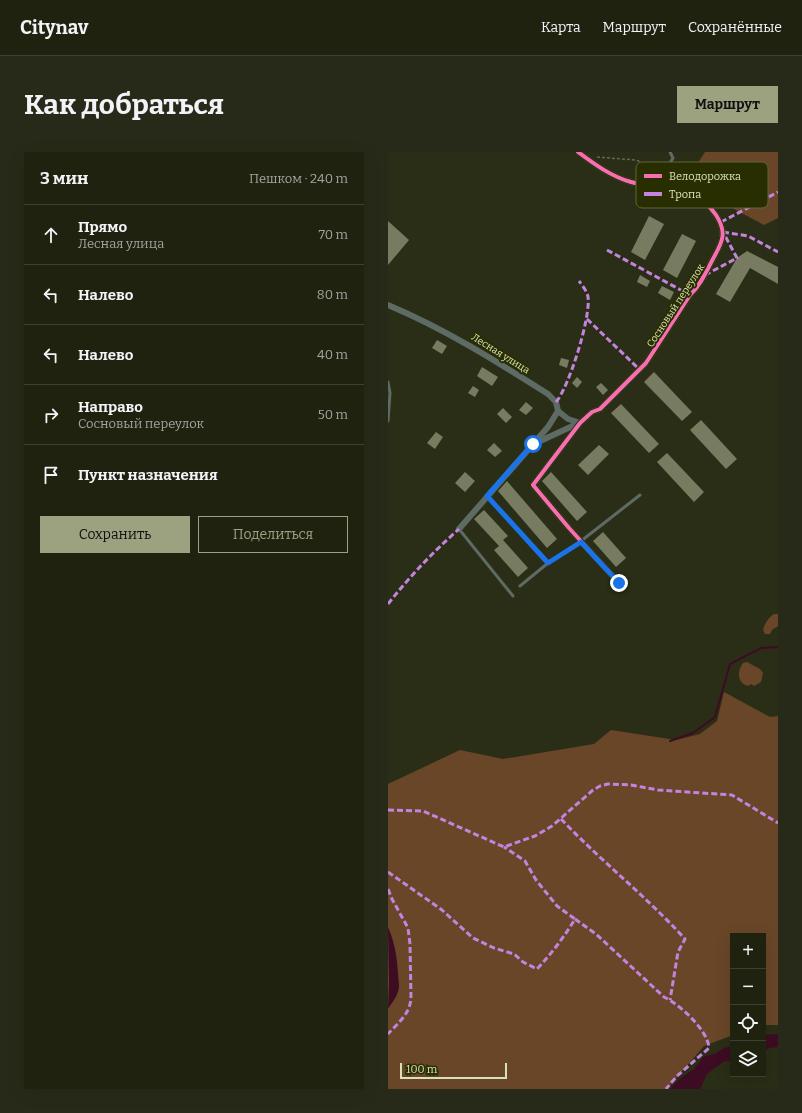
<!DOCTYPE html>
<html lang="ru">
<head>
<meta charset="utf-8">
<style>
	body { margin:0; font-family:Bitter,serif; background:#282a19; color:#f1f3f6 }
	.controls { position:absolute; right:12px; bottom:12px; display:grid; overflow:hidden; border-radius:0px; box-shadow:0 4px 16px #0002 }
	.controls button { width:36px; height:36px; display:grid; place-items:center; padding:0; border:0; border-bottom:1px solid #3d3f30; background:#202210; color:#f1f3f6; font:20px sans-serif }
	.scale { position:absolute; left:12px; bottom:10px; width:107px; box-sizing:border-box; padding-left:4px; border:2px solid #d9e1b9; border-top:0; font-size:11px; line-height:14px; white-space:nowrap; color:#d9e1b9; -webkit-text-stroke:3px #292e01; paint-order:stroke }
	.stop { position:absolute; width:12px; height:12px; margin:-9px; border:3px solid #1a73e8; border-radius:50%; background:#fff }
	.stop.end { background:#1a73e8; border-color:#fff; box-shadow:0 1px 4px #0008 }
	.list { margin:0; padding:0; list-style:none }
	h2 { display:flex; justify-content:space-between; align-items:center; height:52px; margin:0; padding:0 16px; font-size:17px }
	h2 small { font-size:13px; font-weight:400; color:#a2a49f }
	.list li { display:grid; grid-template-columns:26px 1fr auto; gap:12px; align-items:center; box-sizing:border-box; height:60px; padding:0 16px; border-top:1px solid #3d3f30 }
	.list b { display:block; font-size:15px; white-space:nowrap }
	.list p { margin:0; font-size:13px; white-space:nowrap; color:#a2a49f }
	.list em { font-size:13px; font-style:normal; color:#a2a49f }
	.actions { display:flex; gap:8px; padding:12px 16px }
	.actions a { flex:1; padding:9px 0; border:1px solid #9ca280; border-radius:0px; text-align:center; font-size:14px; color:#9ca280 }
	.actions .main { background:#9ca280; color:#111 }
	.icon { flex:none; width:22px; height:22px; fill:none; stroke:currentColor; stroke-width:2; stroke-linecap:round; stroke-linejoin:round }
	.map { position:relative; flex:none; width:390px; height:937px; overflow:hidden; border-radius:0px }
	header { display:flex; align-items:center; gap:24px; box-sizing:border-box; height:56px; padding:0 20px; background:#202210; border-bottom:1px solid #3d3f30 }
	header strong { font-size:19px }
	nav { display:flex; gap:22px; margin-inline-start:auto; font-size:14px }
	.intro { display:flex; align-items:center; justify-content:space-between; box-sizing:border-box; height:96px; padding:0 24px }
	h1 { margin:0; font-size:28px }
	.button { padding:10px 18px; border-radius:0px; background:#9ca280; color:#111; font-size:14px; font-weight:700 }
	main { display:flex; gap:24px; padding:0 24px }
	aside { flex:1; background:#202210; border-radius:0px; box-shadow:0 4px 16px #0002 }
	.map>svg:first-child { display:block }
	.green { fill:#694628 }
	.water { fill:#3e0c22 }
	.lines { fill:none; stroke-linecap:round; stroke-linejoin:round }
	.stream { stroke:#3e0c22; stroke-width:2 }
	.building { fill:#777b60 }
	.path { stroke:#60695e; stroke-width:1.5; stroke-dasharray:3 2; stroke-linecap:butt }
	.service { stroke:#5e6a64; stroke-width:3 }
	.minor { stroke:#5e6a64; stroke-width:6 }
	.quiet { stroke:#c483df; stroke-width:3; stroke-dasharray:6 3; stroke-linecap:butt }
	.cycleway-casing { stroke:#292e01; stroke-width:6 }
	.cycleway { stroke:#f96db3; stroke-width:4 }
	.route { stroke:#1a73e8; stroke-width:5 }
	.labels { text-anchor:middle; stroke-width:4; stroke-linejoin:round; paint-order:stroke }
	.street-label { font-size:10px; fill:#d9e1b9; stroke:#292e01 }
	.key { fill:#292e01; stroke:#5e6438; stroke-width:1 }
	.key-label { font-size:11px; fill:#d9e1b9 }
</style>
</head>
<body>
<header>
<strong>Citynav</strong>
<nav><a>Карта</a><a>Маршрут</a><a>Сохранённые</a></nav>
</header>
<div class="intro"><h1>Как добраться</h1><a class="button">Маршрут</a></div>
<main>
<aside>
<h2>3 мин<small>Пешком · 240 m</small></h2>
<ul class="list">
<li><svg class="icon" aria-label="ahead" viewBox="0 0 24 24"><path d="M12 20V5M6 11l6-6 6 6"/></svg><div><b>Прямо</b><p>Лесная улица</p></div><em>70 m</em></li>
<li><svg class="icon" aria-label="left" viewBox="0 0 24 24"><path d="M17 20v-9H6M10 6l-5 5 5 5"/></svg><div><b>Налево</b></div><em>80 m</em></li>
<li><svg class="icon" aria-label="left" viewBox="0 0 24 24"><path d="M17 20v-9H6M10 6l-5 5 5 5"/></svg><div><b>Налево</b></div><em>40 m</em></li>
<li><svg class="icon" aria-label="right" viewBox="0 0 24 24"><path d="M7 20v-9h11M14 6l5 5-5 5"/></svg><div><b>Направо</b><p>Сосновый переулок</p></div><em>50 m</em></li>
<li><svg class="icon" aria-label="arrive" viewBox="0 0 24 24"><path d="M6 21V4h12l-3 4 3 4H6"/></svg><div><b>Пункт назначения</b></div></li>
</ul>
<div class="actions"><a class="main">Сохранить</a><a>Поделиться</a></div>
</aside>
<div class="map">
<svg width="390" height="937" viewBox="0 0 390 937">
	<rect width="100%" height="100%" fill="#2b2e16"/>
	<!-- green -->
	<g class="green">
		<polygon points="317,0 390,0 390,66 376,73 322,44 303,32 308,14"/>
		<path d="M386,462H390V474L384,478L382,482H377L375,478C377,471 380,466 386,462Z"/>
		<path d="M359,510L372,517L375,521L373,530L366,534L363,532L360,534C349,531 349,519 355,511Z"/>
		<polygon points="336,540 382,565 390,564 390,873 375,873 375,784 345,784 345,883 316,894 279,937 0,937 0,632 72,598 115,607 206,592 223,578 288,588 312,582 329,569"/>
	</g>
	<!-- water -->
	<g class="water">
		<path d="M0,775C9,796 9,810 11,833C11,843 5,849 0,857L1,831Z"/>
		<polygon points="390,882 390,895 382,896 375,899 375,883"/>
		<polygon points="345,894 345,908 335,910 319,922 312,937 282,937 290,928 306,917 315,905 328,901 336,896"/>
	</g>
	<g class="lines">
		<!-- stream -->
		<polyline class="stream" points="282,589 305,581 327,565 342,512 373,496 390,495"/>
	</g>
	<!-- building -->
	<g class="building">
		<polygon points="261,64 276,72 257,108 243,100"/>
		<polygon points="0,69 21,88 0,113"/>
		<polygon points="294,82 308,89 289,126 275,118"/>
		<polygon points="359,99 390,115 390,132 362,116 342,150 328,142 349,106"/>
		<polygon points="252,123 262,129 259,135 249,130"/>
		<polygon points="274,134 286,140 282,148 270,141"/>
		<polygon points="49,188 59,194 54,202 44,196"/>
		<polygon points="173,206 181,208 179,216 171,213"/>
		<polygon points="94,215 110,225 104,234 89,224"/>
		<polygon points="266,220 304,260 294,269 256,230"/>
		<polygon points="189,225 194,230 189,236 184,231"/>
		<polygon points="213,231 220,238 215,243 208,235"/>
		<polygon points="85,234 91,238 87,245 80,241"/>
		<polygon points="138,250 145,256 138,263 131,258"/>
		<polygon points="233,252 271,292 261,301 223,261"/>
		<polygon points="115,256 124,265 118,271 109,262"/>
		<polygon points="313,268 349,307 338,317 302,278"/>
		<polygon points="48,280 55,285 47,297 39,291"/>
		<polygon points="106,291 114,299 107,305 99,298"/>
		<polygon points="211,293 221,302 200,323 190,313"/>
		<polygon points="279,301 316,340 306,350 269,310"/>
		<polygon points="77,320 87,329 77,340 67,331"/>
		<polygon points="163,320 199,360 189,369 154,329"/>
		<polygon points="119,329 169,387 159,396 110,339"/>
		<polygon points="96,358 120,384 115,388 140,416 130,425 106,398 111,394 86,367"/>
		<polygon points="215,380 238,406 228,415 205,389"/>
	</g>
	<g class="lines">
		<!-- path -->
		<g class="path">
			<polyline points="209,5 248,8 255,11 272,20"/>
			<polyline points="280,25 287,29 298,14"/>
		</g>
		<!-- service -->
		<g class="service">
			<polyline points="268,34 285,6 282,0"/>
			<polyline points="0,230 2,241 0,269"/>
			<polyline points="100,345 160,411"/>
			<polyline points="71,377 125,444"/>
			<polyline points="132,434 160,411 193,389 252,343"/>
		</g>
		<!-- minor -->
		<g class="minor">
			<path d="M190,0C206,12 224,25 243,30C274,39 307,31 328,63C339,80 335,89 326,105C319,118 313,133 302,143L258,211L212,257L204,260L192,271L145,333L181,376L231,431"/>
			<path d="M0,153C57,177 108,209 160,242L168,250L170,259L160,275L71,377"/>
			<polyline points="170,259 180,267 192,271"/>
			<polyline points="148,291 191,271"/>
		</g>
		<!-- quiet -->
		<g class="quiet">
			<polyline points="333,70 390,40"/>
			<polyline points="335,80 360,84 390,100"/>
			<polyline points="219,98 302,143"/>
			<polyline points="317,123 349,106 335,80"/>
			<polyline points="199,167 252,218"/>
			<path d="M168,250C181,235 203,165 200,145C199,139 194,133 191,129"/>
			<path d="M0,452C22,424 45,400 71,377"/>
			<polyline points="0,658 35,659 116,695 147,684 164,674 205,638 212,634 220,632 243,633 270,638 344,643 390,671"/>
			<path d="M173,667C213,709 259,745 297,787L290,800L282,848"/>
			<path d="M0,720L54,758L85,786L106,796L126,802L135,810L149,817C164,801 176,785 187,767L169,754L148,728L137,709L116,695"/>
			<path d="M0,737L4,747L20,776L22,792L23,846C22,862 10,871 0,882"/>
			<path d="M187,767L208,782L276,845C291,852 320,878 321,896L289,924L278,937"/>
		</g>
		<!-- cycleway casing -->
		<g class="cycleway-casing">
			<path id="cycleway" d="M190,0C206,12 224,25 243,30C274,39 307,31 328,63C339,80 335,89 326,105C319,118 313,133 302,143L258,211L212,257L204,260L192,271L145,333L181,376L231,431"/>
		</g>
		<!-- cycleway -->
		<use href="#cycleway" class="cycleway"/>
	</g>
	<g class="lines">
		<!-- route -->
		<polyline class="route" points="145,292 99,344 160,411 193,390 231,431"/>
	</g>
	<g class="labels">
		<!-- street labels -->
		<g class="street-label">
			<text transform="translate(287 153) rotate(-57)" y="4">Сосновый переулок</text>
			<text transform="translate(113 201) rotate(32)" y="4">Лесная улица</text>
		</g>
	</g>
	<!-- legend -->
	<rect x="248" y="10" width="132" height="46" rx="6" class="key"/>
	<rect x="256" y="22" width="18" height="4" fill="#f96db3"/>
	<rect x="256" y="40" width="18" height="4" fill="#c483df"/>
	<g class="key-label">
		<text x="281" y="28">Велодорожка</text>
		<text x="281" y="46">Тропа</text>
	</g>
</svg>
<div class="controls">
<button>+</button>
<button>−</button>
<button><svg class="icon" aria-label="locate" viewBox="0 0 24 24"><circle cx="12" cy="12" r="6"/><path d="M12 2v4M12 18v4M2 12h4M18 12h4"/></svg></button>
<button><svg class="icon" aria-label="layers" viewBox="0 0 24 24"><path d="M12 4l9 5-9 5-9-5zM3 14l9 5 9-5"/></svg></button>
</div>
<div class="scale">100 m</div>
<div class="stop" style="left:145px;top:292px"></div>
<div class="stop end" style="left:231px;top:431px"></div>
</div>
</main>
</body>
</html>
